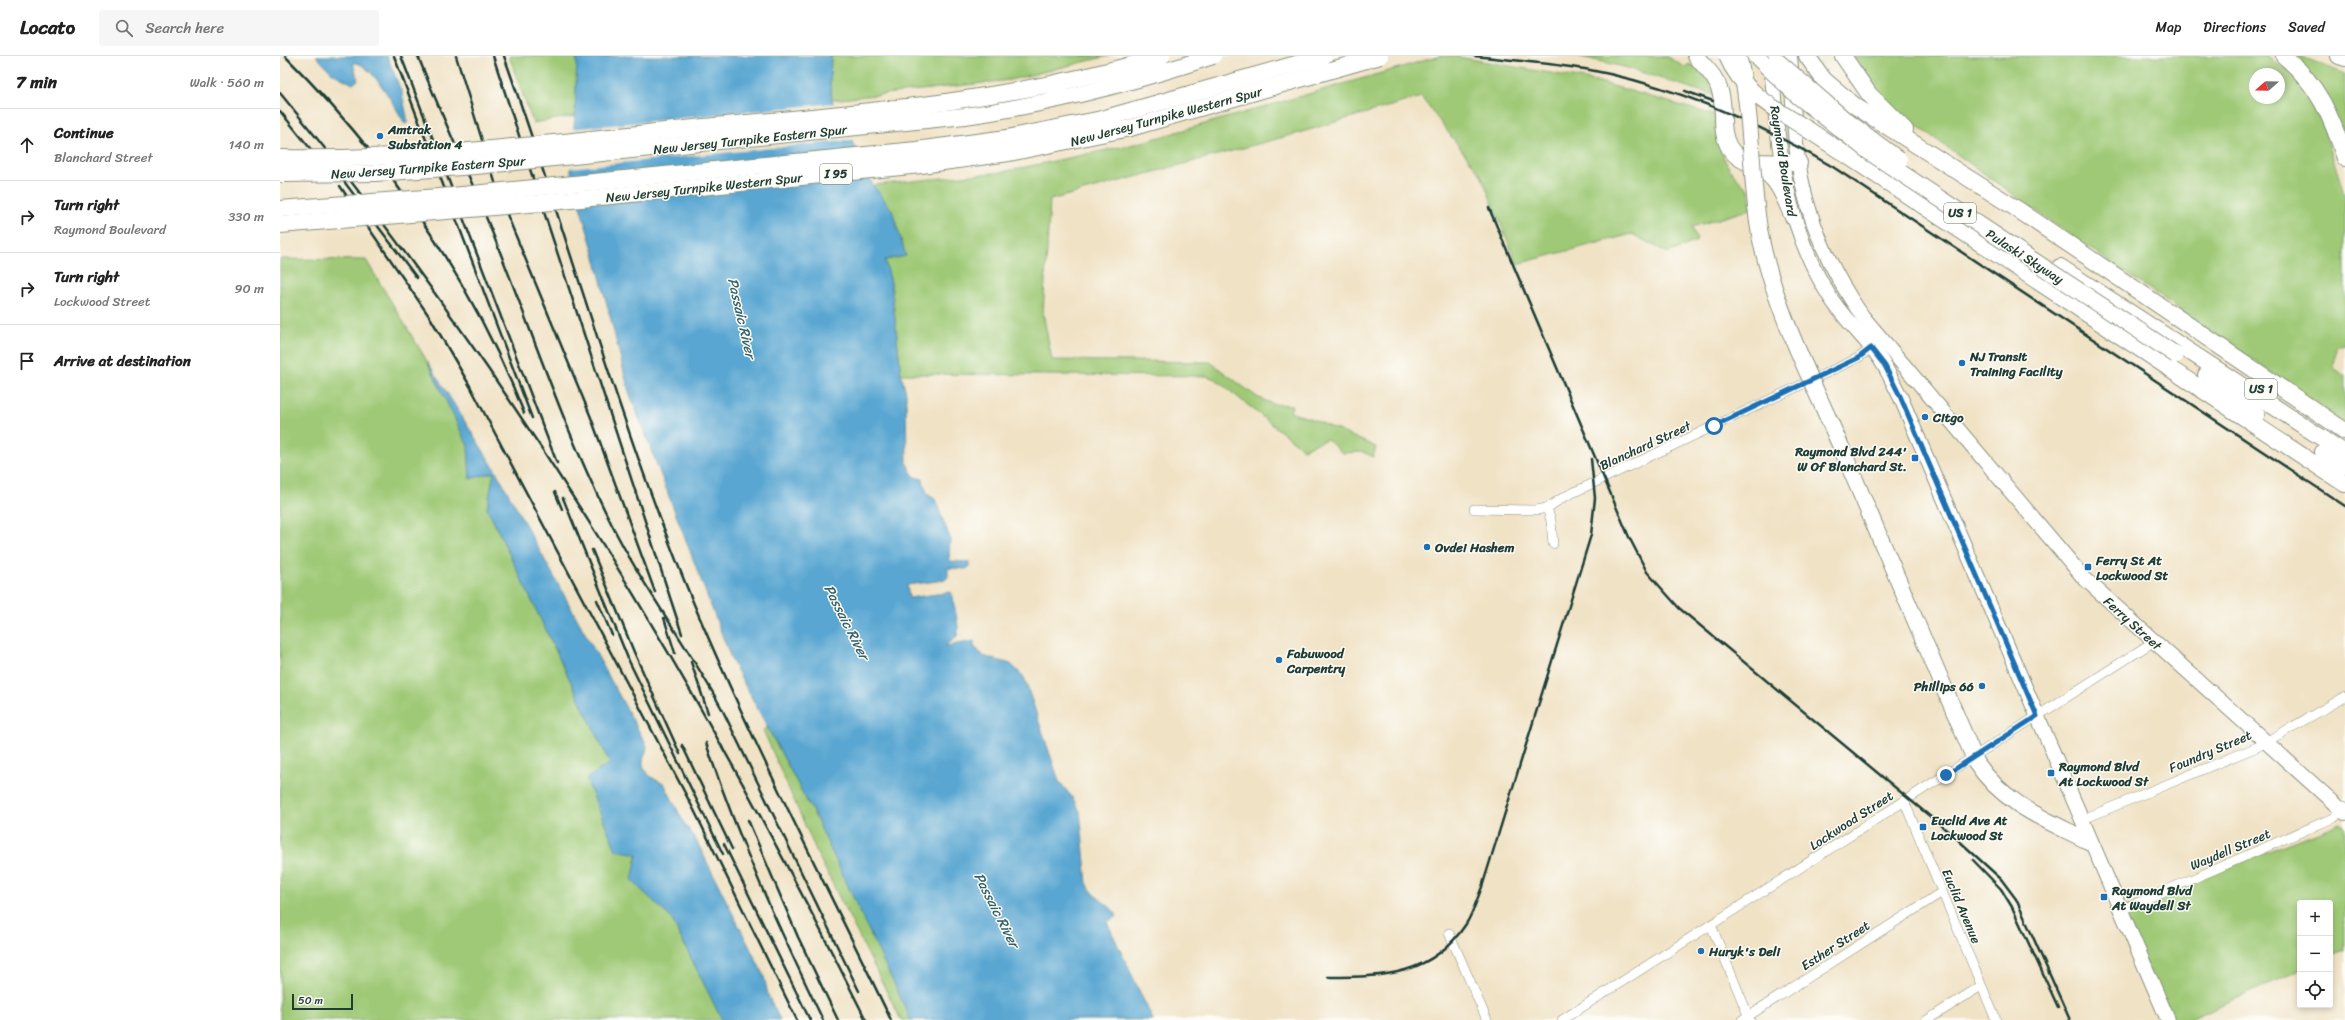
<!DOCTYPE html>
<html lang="en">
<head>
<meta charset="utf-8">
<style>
	body { margin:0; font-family:Sriracha,sans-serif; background:#f6f6f6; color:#222 }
	.controls { position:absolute; right:12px; bottom:12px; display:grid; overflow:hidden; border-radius:4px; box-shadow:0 2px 6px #0003 }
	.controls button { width:36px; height:36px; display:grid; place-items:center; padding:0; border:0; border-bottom:1px solid #e0e0e0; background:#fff; color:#222; font:20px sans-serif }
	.compass { position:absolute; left:1969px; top:12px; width:36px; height:36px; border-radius:50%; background:#fff; box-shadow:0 2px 6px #0003; rotate:250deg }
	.scale { position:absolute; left:12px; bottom:10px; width:61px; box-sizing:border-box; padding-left:4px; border:2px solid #1f3d34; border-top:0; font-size:11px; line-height:14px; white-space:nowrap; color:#1f3d34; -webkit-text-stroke:3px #fdfcf7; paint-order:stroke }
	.stop { position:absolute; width:12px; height:12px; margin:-9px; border:3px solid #1f6fb2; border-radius:50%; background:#fff }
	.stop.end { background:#1f6fb2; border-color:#fff; box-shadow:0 1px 4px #0008 }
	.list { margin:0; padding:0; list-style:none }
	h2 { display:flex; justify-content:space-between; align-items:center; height:52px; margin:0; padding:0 16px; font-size:17px }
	h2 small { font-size:13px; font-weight:400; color:#767676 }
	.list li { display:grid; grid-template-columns:26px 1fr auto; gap:12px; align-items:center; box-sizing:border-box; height:72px; padding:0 16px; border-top:1px solid #e0e0e0 }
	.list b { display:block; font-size:15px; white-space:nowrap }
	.list p { margin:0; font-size:13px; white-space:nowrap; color:#767676 }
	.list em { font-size:13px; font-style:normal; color:#767676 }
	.icon { flex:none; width:22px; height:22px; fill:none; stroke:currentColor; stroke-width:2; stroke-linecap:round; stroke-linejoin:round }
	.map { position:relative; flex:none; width:2065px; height:964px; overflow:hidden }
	header { display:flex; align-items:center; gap:24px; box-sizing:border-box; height:56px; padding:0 20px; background:#fff; border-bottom:1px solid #e0e0e0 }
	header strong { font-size:19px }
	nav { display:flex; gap:22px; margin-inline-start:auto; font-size:14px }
	.search { width:280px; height:36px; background:#f6f6f6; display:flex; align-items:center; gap:10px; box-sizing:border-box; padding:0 14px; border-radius:4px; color:#767676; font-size:15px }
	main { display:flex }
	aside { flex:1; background:#fff }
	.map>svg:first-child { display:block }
	.green { fill:#9fc976; stroke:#5f8355; fill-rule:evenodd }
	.water { fill:#58a6d1; stroke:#3c7282 }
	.pier { fill:#f0e2c5 }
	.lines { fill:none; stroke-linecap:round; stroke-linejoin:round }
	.street-casing { stroke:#88907c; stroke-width:10 }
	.primary-casing { stroke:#88907c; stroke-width:16 }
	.highway-casing { stroke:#88907c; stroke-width:18 }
	.street { stroke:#fff; stroke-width:9 }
	.primary { stroke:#fff; stroke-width:14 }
	.highway { stroke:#fff; stroke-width:16 }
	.rail { stroke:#1f3d34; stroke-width:2.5 }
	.highway-bridge-casing { stroke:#88907c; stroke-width:18; stroke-linecap:butt }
	.highway-bridge { stroke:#fff; stroke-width:16 }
	.route { stroke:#1f6fb2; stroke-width:5 }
	.poi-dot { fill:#1f6fb2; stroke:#fdfcf7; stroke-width:1.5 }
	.labels { text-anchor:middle; stroke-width:3; stroke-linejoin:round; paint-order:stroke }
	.shield { fill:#fdfcf7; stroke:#62766e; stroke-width:1 }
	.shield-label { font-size:12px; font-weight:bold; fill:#1f3d34 }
	.street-label { font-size:13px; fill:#1f3d34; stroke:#fdfcf7 }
	.poi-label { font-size:13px; font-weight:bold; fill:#1f3d34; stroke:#fdfcf7; text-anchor:start }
	.water-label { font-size:14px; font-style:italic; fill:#33626b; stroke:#fdfcf7 }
</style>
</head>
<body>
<header>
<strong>Locato</strong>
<div class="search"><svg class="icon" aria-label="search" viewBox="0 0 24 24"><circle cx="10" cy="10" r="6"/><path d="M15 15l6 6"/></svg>Search here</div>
<nav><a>Map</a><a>Directions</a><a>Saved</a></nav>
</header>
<main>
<aside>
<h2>7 min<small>Walk · 560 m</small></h2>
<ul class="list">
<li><svg class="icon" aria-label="ahead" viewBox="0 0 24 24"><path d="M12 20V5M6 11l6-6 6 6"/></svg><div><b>Continue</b><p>Blanchard Street</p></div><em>140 m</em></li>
<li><svg class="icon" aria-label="right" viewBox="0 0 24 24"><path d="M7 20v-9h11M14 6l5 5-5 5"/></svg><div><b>Turn right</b><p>Raymond Boulevard</p></div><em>330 m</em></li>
<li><svg class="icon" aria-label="right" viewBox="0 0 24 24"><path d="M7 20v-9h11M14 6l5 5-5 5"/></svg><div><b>Turn right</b><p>Lockwood Street</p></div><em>90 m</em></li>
<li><svg class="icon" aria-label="arrive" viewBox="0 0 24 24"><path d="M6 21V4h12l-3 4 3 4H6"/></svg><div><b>Arrive at destination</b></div></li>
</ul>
</aside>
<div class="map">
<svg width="2065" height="964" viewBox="0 0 2065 964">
	<rect width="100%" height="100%" fill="#fdfcf7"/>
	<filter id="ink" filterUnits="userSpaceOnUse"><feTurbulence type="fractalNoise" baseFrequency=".025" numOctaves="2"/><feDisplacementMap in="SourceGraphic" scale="8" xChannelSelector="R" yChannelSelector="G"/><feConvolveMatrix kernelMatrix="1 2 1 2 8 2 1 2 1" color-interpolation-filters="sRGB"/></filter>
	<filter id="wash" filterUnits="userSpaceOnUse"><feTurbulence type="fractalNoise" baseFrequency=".012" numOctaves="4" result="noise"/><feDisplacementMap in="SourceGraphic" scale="16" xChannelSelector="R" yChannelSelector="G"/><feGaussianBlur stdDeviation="0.9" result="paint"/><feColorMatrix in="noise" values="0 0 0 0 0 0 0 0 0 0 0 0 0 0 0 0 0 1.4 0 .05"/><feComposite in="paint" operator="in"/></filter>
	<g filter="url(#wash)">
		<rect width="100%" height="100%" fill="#f0e2c5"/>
		<!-- green -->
		<g class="green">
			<polygon points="229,0 297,0 295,60 253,67"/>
			<polygon points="551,0 828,0 730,24 552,44 550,28"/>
			<path d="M1160,0H1173L1316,25L1437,60C1440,96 1441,109 1469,134L1471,153L1412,171L1417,185L1388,197L1352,178L1237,208L1201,119L1141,41L1015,78L770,144L763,257L772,304L930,306L977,341L993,348L1012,349L1010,356L1035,364L1096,391L1093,401L1083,396L1062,397L1047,383L1023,393L935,323L926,320L621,318L611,227L605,204L626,200L593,129L722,116L859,87Z"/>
			<polygon points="1297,0 1385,0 1405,11 1409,8 1416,11 1424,18 1436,40 1348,12"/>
			<path d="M1573,0H1985L2016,18L2040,60L2065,141V289L2056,291L2054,312L2065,320V367L1770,165L1604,46ZM1975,18H1999V42H1975Z"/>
			<polygon points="2011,0 2020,0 2065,18 2065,89"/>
			<polygon points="0,203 86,204 147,305 188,390 190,423 214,416 207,452 330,707 357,798 353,825 391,862 442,964 0,964"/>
			<polygon points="487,671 535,760 631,964 621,964 539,801 483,674"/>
			<polygon points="2061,767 2065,772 2065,894 2050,900 2050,847 2020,847 2020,914 1908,964 1887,964 1842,852"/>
		</g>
		<!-- water -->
		<g class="water">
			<path d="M36,0H107L122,37L128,66L125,68C117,54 90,4 73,7L78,24L73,28L52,17Z"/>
			<path d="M297,0H551L550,28L552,44L593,129L612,154L626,200L605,204L611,227L621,318L626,337L627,408L634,421L643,423L647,438L655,443L670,482L669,505L689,506V511L686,513L668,512V521L665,524L627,529L629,542L671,536C673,546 681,572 677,580C674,585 668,586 665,590L694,585V590L703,600L731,608L744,621L779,725L792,741L800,755L807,827C815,845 832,848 837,860L827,866L873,964H631L535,760L452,605L349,336L314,197L292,124L290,104L295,60Z"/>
			<path d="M147,305L216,415L367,690C367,696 364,699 363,705C362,716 375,725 384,727L404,767L414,780L484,920L488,939L500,964H442L391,862L352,825L357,798L336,794L306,723L330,707L207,452L214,416L190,423L188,390Z"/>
		</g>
		<!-- pier -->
		<polygon class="pier" points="556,47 573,84 289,112 291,73"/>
	</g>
	<g filter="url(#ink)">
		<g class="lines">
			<!-- street casing -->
			<g class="street-casing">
				<g id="street">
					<polyline points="1267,452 1271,465 1273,488"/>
					<polyline points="1194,453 1257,454 1267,452 1284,441 1578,302 1595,289"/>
					<polyline points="1624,745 1716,964"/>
					<polyline points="1801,764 1977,691 2065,641"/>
					<polyline points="1841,854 2053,762 2064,750"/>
					<polyline points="1431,869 1470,964"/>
					<polyline points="1169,877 1207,964"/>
					<polyline points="1282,964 1873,586"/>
					<polyline points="1462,964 1662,836"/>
					<polyline points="1647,964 1701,930"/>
				</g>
			</g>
			<!-- primary casing -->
			<g class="primary-casing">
				<g id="primary">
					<path d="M1510,0C1513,34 1513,70 1518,104C1526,160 1550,214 1583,261L1804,522L2065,757"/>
					<path d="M1491,8C1498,91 1505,170 1550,241C1564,263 1583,280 1598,300C1607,312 1613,327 1620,340L1888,964"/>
				</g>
			</g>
			<!-- highway casing -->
			<g class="highway-casing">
				<g id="highway">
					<path d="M1416,0C1425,12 1436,20 1440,35C1446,54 1439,73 1449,91C1457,105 1474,108 1486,117C1500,126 1506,147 1513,161"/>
					<polyline points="1527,0 1544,24 1575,50 1737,153 2065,375"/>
					<polyline points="1563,0 1589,38 1625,74"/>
					<path d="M2004,0C2038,28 2052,61 2065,102"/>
					<polyline points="2059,0 2065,2"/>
					<polyline points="1527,73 2065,428"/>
					<polyline points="1473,106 1519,107"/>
					<polyline points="1780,211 2065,397"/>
					<polyline points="1926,319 1977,358"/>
					<path d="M1561,391L1696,706C1724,749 1767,764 1810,786"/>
					<polyline points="2043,396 2065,410"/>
				</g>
			</g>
			<!-- street -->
			<use href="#street" class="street"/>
			<!-- primary -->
			<use href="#primary" class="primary"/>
			<!-- highway -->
			<use href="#highway" class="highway"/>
			<!-- rail -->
			<g class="rail">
				<path d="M5,0C108,103 190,221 244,357"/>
				<polyline points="114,0 252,362"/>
				<polyline points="121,0 277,407"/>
				<path d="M138,0C163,64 193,126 218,191C254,281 285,375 329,463C361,529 407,588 442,653L579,935"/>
				<polyline points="176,0 219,139 310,359 375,536"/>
				<polyline points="213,0 402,578"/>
				<path d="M224,0C286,174 335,353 404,524C465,674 541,818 611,964"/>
				<path d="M1194,0C1231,4 1269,7 1305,13C1393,29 1477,66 1553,111L2065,450"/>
				<polyline points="1405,35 1433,45"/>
				<path d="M0,37C236,322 422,634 586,964"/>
				<polyline points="0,55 50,117"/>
				<polyline points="50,107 137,222"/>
				<polyline points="60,130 151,263 190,330 414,754 517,964"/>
				<polyline points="1209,152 1349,481 1367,516 1399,552 1676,782 1721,823 1736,843 1790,964"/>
				<polyline points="275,436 282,453"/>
				<polyline points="283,442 349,605 443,798"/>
				<polyline points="312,494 354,596 400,698"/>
				<polyline points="317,544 332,579"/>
				<polyline points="384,562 395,597"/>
				<polyline points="411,606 428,657"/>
				<path d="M426,687C458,783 499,873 543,964"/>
				<polyline points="402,689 452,793"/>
				<polyline points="468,764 518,881 558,964"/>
				<polyline points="444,788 530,964"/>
				<polyline points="1693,804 1721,833 1732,851 1778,951"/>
				<path d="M1048,921C1104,921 1152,920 1186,868C1193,857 1197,843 1202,831L1311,479L1315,442L1311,403"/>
			</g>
			<!-- highway-bridge casing -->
			<g class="highway-bridge-casing">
				<g id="highway-bridge">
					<path d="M1447,0C1462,36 1495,53 1527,73"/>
					<path d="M1458,0C1474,59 1469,124 1481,184C1496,256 1532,324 1561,391"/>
					<polyline points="1476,0 1518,40 1588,95 1896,299"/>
					<polyline points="1496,4 1564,63 1619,104"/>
					<path d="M0,102C139,105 277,86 414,72C573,57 729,47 882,0"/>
					<path d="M0,118L95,117L196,110L685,60C770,48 852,27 933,0"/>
					<polyline points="0,153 172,140 636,94 727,82 822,63 1044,0"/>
					<polyline points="0,169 261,147 641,109 729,97 850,72 1100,0"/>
				</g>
			</g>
			<!-- highway-bridge -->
			<use href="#highway-bridge" class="highway-bridge"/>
		</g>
	</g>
	<g class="lines" filter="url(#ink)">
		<!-- route -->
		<polyline class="route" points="1434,370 1578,302 1591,292 1605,310 1620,340 1757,660 1666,719"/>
	</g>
	<!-- markers -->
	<g class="poi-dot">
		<circle cx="100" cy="80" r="4"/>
		<circle cx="1682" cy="307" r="4"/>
		<circle cx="1645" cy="361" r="4"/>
		<rect x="1631" y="398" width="8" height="8" rx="2"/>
		<circle cx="1147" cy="491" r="4"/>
		<rect x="1804" y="507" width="8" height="8" rx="2"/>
		<circle cx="999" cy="604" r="4"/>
		<circle cx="1702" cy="630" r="4"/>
		<rect x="1767" y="713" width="8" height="8" rx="2"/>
		<rect x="1639" y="767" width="8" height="8" rx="2"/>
		<rect x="1820" y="837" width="8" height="8" rx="2"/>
		<circle cx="1421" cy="895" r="4"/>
	</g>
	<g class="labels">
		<!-- shield labels -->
		<g class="shield">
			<rect x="540" y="108" width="32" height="20" rx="3"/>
			<rect x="1664" y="147" width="32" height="20" rx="3"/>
			<rect x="1965" y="323" width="32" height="20" rx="3"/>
		</g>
		<g class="shield-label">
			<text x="556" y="122">I 95</text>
			<text x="1680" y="161">US 1</text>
			<text x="1981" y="337">US 1</text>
		</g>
		<!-- street labels -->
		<g class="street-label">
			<text transform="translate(886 60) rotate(-15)" y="5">New Jersey Turnpike Western Spur</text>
			<text transform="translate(470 83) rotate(-6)" y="5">New Jersey Turnpike Eastern Spur</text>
			<text transform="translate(1504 105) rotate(81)" y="5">Raymond Boulevard</text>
			<text transform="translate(148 111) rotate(-4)" y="5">New Jersey Turnpike Eastern Spur</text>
			<text transform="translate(424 131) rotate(-6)" y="5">New Jersey Turnpike Western Spur</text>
			<text transform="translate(1745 200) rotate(33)" y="5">Pulaski Skyway</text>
			<text transform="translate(1365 389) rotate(-25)" y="5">Blanchard Street</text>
			<text transform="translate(1853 567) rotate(42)" y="5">Ferry Street</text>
			<text transform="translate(1930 695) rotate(-23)" y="5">Foundry Street</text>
			<text transform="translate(1571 764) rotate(-33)" y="5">Lockwood Street</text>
			<text transform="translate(1950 793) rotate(-23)" y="5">Waydell Street</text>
			<text transform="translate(1682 850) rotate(67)" y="5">Euclid Avenue</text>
			<text transform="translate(1555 889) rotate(-33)" y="5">Esther Street</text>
		</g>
		<!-- poi labels -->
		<g class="poi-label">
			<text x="108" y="78">Amtrak<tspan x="108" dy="15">Substation 4</tspan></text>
			<text x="1690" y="305">NJ Transit<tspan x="1690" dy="15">Training Facility</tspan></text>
			<text x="1653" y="366">Citgo</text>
			<text x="1627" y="400" text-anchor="end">Raymond Blvd 244'<tspan x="1627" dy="15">W Of Blanchard St.</tspan></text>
			<text x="1155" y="496">Ovdei Hashem</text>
			<text x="1816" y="509">Ferry St At<tspan x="1816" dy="15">Lockwood St</tspan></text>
			<text x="1007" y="602">Fabuwood<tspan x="1007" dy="15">Carpentry</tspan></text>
			<text x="1694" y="635" text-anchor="end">Phillips 66</text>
			<text x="1779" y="715">Raymond Blvd<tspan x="1779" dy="15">At Lockwood St</tspan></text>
			<text x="1651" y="769">Euclid Ave At<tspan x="1651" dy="15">Lockwood St</tspan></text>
			<text x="1832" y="839">Raymond Blvd<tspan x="1832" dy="15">At Waydell St</tspan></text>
			<text x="1429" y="900">Huryk's Deli</text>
		</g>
		<!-- water labels -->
		<g class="water-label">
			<text transform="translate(462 262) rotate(77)" y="5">Passaic River</text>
			<text transform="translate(567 566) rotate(63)" y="5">Passaic River</text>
			<text transform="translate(717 854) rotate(63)" y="5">Passaic River</text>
		</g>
	</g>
</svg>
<div class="controls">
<button>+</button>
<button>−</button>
<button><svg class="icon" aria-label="locate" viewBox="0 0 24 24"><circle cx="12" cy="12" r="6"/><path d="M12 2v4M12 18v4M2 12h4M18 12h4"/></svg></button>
</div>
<svg class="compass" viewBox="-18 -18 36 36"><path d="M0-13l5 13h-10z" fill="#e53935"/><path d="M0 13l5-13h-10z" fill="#767676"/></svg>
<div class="scale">50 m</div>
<div class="stop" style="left:1434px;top:370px"></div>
<div class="stop end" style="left:1666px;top:719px"></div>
</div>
</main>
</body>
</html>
